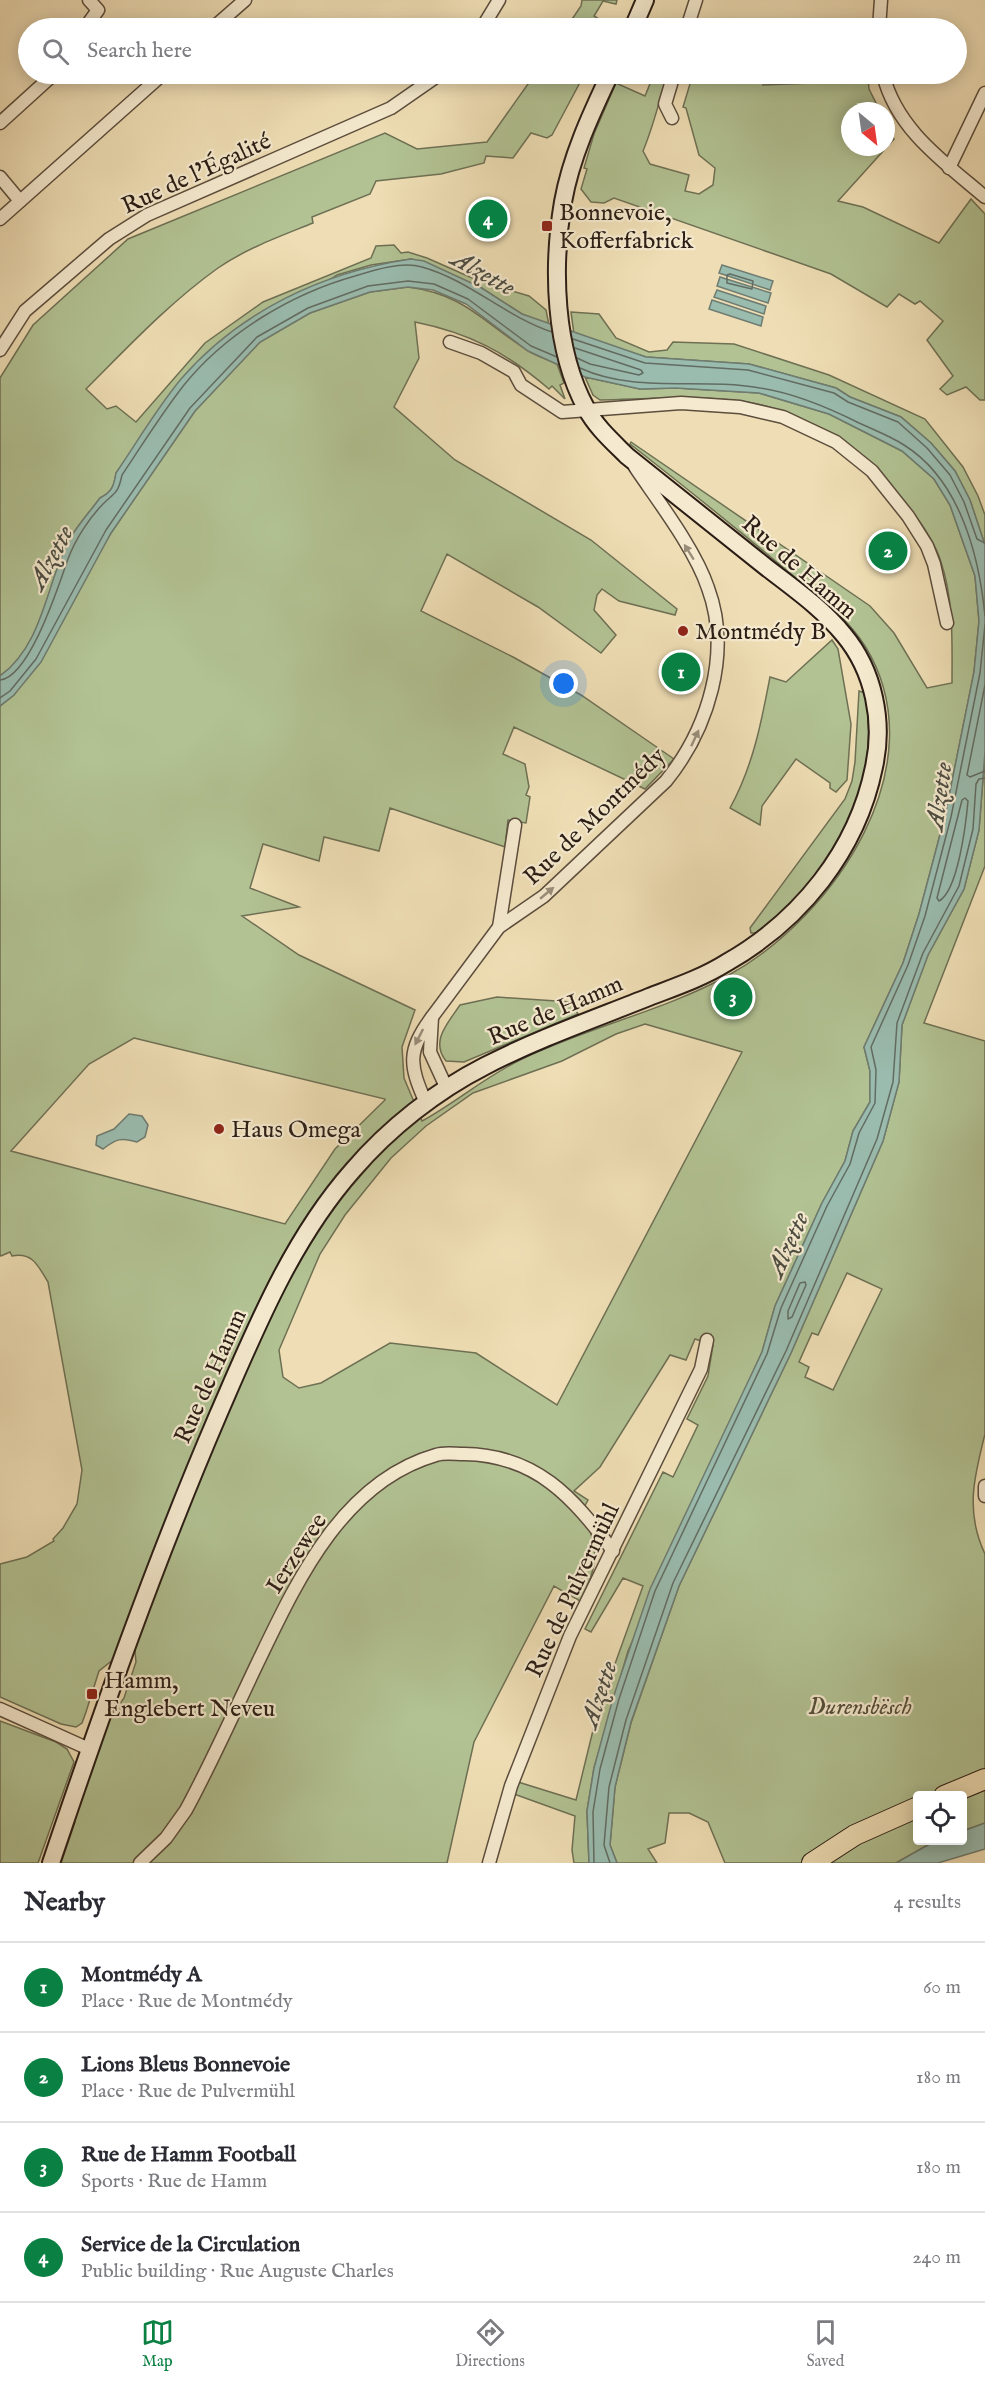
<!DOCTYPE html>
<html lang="en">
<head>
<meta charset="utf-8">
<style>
	body { margin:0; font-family:"IM FELL English",serif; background:#f7f7f7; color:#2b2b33 }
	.controls { position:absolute; right:18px; bottom:18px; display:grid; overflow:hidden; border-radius:6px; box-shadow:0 3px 15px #0003 }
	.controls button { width:54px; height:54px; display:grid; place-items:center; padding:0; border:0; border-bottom:2px solid #e1e1e2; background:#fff; color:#2b2b33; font:30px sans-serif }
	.compass { position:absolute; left:841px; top:102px; width:54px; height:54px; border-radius:50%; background:#fff; box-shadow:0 3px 15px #0003; rotate:151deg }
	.you { position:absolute; left:564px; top:684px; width:21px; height:21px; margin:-15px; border:4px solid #fff; border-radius:50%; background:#1a73e8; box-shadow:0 0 0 9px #1a73e833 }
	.badge { display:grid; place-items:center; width:39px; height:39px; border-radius:50%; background:#0b8043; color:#fff; font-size:20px; font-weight:700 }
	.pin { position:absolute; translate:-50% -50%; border:3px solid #fff; box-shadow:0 2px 6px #0006 }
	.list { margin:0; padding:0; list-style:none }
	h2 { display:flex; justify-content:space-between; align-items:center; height:78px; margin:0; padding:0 24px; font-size:26px }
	h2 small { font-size:20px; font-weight:400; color:#7c7c81 }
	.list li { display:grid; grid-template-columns:39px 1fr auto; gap:18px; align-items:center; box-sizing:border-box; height:90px; padding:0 24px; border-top:2px solid #e1e1e2 }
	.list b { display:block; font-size:22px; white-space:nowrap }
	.list p { margin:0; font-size:20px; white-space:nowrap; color:#7c7c81 }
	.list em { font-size:20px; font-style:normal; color:#7c7c81 }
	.icon { flex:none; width:33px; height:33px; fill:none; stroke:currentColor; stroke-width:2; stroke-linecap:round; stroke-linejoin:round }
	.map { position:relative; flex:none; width:985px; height:1863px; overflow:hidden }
	.search { position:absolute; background:#fff; box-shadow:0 3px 15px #0003; left:18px; right:18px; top:18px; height:66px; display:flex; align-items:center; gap:15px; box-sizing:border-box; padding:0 21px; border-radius:33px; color:#7c7c81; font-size:22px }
	.sheet { height:438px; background:#fff }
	nav { display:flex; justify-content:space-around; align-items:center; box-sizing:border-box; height:84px; border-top:2px solid #e1e1e2; background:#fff; font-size:16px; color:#7c7c81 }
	nav a { display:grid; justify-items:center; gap:3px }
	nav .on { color:#0b8043 }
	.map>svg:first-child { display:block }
	.green { fill:#b2c293; stroke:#6e7054; stroke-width:1.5; fill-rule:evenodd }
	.water { fill:#9abcaf; stroke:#6e7c71; stroke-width:1.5 }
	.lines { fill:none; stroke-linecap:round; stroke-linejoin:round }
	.shore { stroke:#626c62; stroke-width:1.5 }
	.minor-casing { stroke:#5c4d3d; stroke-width:15 }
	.secondary-casing { stroke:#2b1d15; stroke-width:20 }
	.primary-casing { stroke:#2b1d15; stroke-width:22 }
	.minor { stroke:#f5eacf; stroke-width:12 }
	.secondary { stroke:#f5eacf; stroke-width:16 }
	.primary { stroke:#efdeb5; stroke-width:20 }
	.oneway { fill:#9a8e7b }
	.poi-dot { fill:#8f2418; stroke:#f5eacf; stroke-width:2 }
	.labels { text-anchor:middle; stroke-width:4.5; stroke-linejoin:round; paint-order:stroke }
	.street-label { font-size:24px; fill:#2b1d15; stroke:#f5eacf }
	.poi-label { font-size:24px; fill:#2b1d15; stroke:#f5eacf; text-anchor:start }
	.park-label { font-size:24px; font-style:italic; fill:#544f3b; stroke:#f5eacf }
	.water-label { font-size:26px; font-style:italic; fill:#4c4d43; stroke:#f5eacf }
</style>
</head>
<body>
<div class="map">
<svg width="985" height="1863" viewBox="0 0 985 1863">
	<rect width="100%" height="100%" fill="#efdeb5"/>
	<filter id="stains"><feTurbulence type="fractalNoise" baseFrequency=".00333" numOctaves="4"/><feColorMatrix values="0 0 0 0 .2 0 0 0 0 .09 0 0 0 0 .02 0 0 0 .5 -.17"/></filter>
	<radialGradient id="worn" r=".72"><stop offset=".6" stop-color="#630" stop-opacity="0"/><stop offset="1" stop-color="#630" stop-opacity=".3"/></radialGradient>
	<!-- green -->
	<g class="green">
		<polygon points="582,0 617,0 616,4 603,1 594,16 613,28 566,28 581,6"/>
		<path d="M535,74H597L594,80L584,75L552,135L547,138L531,133L513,158L486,156L484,163L441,174L376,181L370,194L312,217L313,223C281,236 247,248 218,268C169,303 128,347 86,389L107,409L116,406L136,422L205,343L263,302L371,258L376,246L394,245L401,253L408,252L427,258L479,281L529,296L546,310L549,325L522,314L480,287L411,259L371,265L337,275L180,381L116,473C114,486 112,492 100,498C89,513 75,528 67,544C47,587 42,646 0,676V378L33,325L128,239L385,133L417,149L487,142Z"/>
		<path d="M654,74H668C659,100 654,125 643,151L650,164L689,175L685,191L699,194L713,185L715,168L699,155L686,108L683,107L693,74H764L763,85L840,82L868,76L869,89L880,111H850V147H886V122L894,139L838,201L863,207L939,243L971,199L985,214V400H980L966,387L947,395L940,389L953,376L927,340L943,321L920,301L915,304L899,294L887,307L831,274L614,198L604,203L591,202L581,189L587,169L584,168L594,134L616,83L645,96Z"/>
		<path d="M408,287C464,294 483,322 527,350C536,356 547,359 557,364L564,383L560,385L565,399L552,386L549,389C507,353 470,333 415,322L419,358L394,407L455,460L591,540L677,609L675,615L619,601L602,589L597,595L594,610L616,635L601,653L538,607L447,554L421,611L513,657L581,695L674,759L645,789L514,727L503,754L525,764L529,787L526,795L530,797L526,823L508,820L505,847L390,808L379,851L324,837L319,861L263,844L250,888L299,907L242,916L299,955L415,1010L402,1047L404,1078L422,1121C455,1103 485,1077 520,1060C587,1027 664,1011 729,975C835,916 938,764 865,646C846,616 816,595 790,573C737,529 684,486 630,444L631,442L870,606L894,633L927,688L952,683C952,642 954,601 941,562C934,539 918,518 903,500C860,449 809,411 741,401C694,395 647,399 600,400L593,395L585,377L640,389L676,388L759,393L829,414L902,451L934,479L950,505L975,576L979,621L974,672L945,816L919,914L903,963L864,1047L870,1071V1102L853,1131L845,1161L822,1203L775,1306L762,1352L628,1651L594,1768L587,1811L589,1863H574L572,1850L575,1816L514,1794L518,1782L576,1800L597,1714L643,1586L623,1578L591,1632L585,1629L663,1472L673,1477L698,1425L687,1419L708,1376L713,1345L695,1339L686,1360L670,1355L600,1467L574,1491L588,1500L582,1511C599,1550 600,1563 580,1601L554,1586L474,1742L447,1863H145L137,1860L133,1863H61L75,1822L76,1809L108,1720L124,1698L136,1662L133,1630L114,1659L99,1671L86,1712L82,1723L76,1727L61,1724L0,1697V1564L27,1557L54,1541L53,1539L63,1528L77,1504L82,1470L48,1282C38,1266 33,1252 12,1256L10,1252L1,1256L0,1254V706L14,695L111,533L195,411L260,342L310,313L370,292ZM645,1024L742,1052L557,1405L476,1353L390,1343L321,1383L299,1388L283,1377L279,1350L320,1254L345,1215L391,1158L426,1126L473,1093L562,1061L616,1034ZM134,1038L385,1099V1100L335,1149L285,1224L11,1151L89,1064Z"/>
		<polygon points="571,312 599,314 616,338 649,352 667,350 673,342 734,344 829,375 925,419 963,467 978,496 985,515 985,545 970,500 955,471 931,443 901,417 850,397 836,388 749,364 646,357 574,334"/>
		<path d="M832,640L838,649L851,724L847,780L836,792L830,788V783L796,759L762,806L760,825L730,808C753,766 761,724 770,677L786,682Z"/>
		<path d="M859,691L865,693C883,790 830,875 756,933H751L750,928L845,799L852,781L855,762Z"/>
		<path d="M985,752V866L924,1023L985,1041V1434C974,1477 965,1512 985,1554V1823L963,1831L962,1796H918V1840L935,1841L896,1863H725L708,1822L689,1813H669L665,1843L648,1849L657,1863H617L610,1845L615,1787L631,1723L679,1586L791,1353L883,1141L899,1082L902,1025L928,955L964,889L979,830ZM847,1273L882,1289L833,1390L805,1377L809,1367L799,1362L812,1333L818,1335Z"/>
		<path d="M497,997L571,1002L578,1014L464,1062L446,1061C430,1041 448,1023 460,1005Z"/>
		<polygon points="0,1721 56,1742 67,1749 74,1762 38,1863 0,1863"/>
	</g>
	<!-- water -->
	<g class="water">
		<path d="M411,259L424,261L480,287L522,314L646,357L749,364L836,388L850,397L901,417L931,443L955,471L970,500L985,545V752L979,830L964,889L928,955L902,1025L899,1082L883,1141L791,1353L679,1586L631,1722L615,1787L610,1845L617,1863H589L587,1811L594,1768L613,1698L650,1589L762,1352L775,1306L822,1203L845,1161L853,1131L870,1102V1071L864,1047L903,963L919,914L945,816L974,672L979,621L975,576L950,505L934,479L902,451L829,414L759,393L676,388L640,389L585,377L528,351L466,304L433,290L408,287L370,292L310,313L260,342L195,411L111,533L41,662L14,695L0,706V676C42,646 46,587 67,544C75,528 89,513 100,498C112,492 114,486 116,473C137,442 157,408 181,379C240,311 323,272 411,259Z"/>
		<polygon points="722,265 773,281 770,290 719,273"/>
		<polygon points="720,277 771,293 768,303 717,286"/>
		<polygon points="717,290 766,306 764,314 714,297"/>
		<polygon points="712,300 763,317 761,326 709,309"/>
		<path d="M129,1114L142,1116L148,1125L145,1137L137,1142C121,1137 116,1139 103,1149L96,1145L97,1136L114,1129Z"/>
		<polygon points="985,1823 985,1849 938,1863 896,1863 935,1841 962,1840 963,1831"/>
	</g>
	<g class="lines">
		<!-- shore -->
		<g class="shore">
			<polygon points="730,274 753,281 752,289 727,283 727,275"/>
			<polyline points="573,339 645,363 748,370 834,393 848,402 898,422 927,448 950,475 964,502 977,539 985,543"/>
			<polyline points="575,348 641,370 643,373 639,375 590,364 577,358"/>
			<path d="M580,368C636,394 701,377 760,388C794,393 829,408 859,423C874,430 890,436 904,445C960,480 979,555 985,616"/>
			<path d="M0,680C30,677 59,584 68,559C75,540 89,518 103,504C115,492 118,494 122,475C142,445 162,413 184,385C226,333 291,294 355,276C374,270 402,261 422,267C469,280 506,317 552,332"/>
			<polyline points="985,685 967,775 970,777 985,771"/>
			<polyline points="0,698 10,691 36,659 106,530 190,408 257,337 308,308 368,286 408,281 434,284 468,299 531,346 557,357"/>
			<path d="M965,798L968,801C966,823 958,891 939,901L937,898L962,800Z"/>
			<polygon points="805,1282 806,1285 792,1317 788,1319 788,1311 800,1283"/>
			<polyline points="594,1863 593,1812 600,1769 619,1699 655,1591 767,1354 781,1308 827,1206 850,1164 859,1133 875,1103 876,1070 871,1047 908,965 925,916 951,817 980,673 985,625"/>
			<polyline points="610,1863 604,1845 609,1787 626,1720 673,1583 786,1351 877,1139 893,1082 897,1023 923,953 959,886 973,829 976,784 979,779 985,778"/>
		</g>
		<!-- minor casing -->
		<g class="minor-casing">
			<g id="minor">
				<polyline points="85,28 98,10 89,0"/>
				<polyline points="213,28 245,0"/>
				<polyline points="482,28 499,0"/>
				<polyline points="687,28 696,0"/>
				<polyline points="879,28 881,0"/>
				<path d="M883,74C896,129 944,162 985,197"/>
				<polyline points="672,118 665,104 674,74"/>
				<polyline points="0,123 54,74"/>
				<polyline points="949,168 985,93"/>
				<polyline points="0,177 20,201"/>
				<polyline points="0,219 163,74"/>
				<polyline points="450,342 481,353 514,372 521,385 562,412 681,403 740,407 783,417 836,442 872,471 908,516 927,546 934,564 947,623"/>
				<polyline points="0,350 25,311 109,239 147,215 391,108 440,74"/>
				<polyline points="499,927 515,825"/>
				<path d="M432,1017L499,927L544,896L666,781C708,729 732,653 708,588C695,549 658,501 635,467"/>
				<path d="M426,1103C409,1065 407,1051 432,1017L430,1052L447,1089"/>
				<polyline points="985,1486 985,1496"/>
				<polyline points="0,1709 89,1749"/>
				<path d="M140,1863L166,1838L186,1810C212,1762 234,1712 258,1662C297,1581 342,1482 436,1455C444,1452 455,1454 464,1454C536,1455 573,1497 613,1551"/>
				<polyline points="489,1863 511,1786 570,1636 701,1369 707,1340"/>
			</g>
		</g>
		<!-- secondary casing -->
		<g class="secondary-casing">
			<g id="secondary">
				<polyline points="633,28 645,0"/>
				<path d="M51,1863C102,1712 155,1562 218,1415C255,1330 291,1240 353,1170C389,1128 436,1091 485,1066C537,1039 594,1019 649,997C675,987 702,978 726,963C800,921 857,851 874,767C884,722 874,671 844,635C822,608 793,588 766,567C720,530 674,493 627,456C612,441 596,427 586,408C554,349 552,267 563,202C571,157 591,114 610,74"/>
			</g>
		</g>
		<!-- primary casing -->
		<g class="primary-casing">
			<g id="primary">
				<polyline points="944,1796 985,1779"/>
				<polyline points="812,1863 855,1835 918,1807"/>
			</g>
		</g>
		<!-- minor -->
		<use href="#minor" class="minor"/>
		<!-- secondary -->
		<use href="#secondary" class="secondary"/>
		<!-- primary -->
		<use href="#primary" class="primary"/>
	</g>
	<!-- one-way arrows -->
	<defs><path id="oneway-solid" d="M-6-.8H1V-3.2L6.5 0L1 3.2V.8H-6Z" transform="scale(1.5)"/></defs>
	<g class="oneway">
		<use href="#oneway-solid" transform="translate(689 552) rotate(-122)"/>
		<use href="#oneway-solid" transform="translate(695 738) rotate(-65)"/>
		<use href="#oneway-solid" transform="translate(547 893) rotate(-40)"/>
		<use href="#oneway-solid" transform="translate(419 1037) rotate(117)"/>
	</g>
	<!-- markers -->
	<g class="poi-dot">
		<rect x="541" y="220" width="12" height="12" rx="3"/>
		<circle cx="683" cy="631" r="6"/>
		<circle cx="219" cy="1129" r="6"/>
		<rect x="86" y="1688" width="12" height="12" rx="3"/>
	</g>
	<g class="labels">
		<!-- street labels -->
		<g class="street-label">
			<text transform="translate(196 173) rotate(-25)" y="8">Rue de l'Égalité</text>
			<text transform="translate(800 567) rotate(41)" y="8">Rue de Hamm</text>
			<text transform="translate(594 816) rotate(-44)" y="8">Rue de Montmédy</text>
			<text transform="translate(555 1010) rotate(-23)" y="8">Rue de Hamm</text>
			<text transform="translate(210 1376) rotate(-66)" y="8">Rue de Hamm</text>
			<text transform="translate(296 1553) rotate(-57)" y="8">Ierzewee</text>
			<text transform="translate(572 1590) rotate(-65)" y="8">Rue de Pulvermühl</text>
		</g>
		<!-- poi labels -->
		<g class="poi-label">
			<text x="559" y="220">Bonnevoie,<tspan x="559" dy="28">Kofferfabrick</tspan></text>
			<text x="695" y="639">Montmédy B</text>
			<text x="231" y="1137">Haus Omega</text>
			<text x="104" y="1688">Hamm,<tspan x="104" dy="28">Englebert Neveu</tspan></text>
		</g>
		<!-- park labels -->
		<g class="park-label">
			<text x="860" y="1714">Durensbësch</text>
		</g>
		<!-- water labels -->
		<g class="water-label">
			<text transform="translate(484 272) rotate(29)" y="9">Alzette</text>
			<text transform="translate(50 557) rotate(-62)" y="9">Alzette</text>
			<text transform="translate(938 796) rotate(-82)" y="9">Alzette</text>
			<text transform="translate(787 1244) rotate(-66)" y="9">Alzette</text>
			<text transform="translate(598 1694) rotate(-72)" y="9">Alzette</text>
		</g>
	</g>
	<rect width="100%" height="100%" filter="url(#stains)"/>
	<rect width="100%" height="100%" fill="url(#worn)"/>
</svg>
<div class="controls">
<button><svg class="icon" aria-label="locate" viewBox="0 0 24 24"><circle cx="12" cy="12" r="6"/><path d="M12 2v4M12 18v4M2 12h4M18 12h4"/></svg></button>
</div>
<svg class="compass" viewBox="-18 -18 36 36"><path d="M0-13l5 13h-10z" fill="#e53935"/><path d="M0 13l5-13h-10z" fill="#7c7c81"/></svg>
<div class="you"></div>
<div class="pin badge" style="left:681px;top:672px">1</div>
<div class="pin badge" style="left:888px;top:551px">2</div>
<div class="pin badge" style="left:733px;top:997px">3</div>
<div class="pin badge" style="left:488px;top:219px">4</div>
<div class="search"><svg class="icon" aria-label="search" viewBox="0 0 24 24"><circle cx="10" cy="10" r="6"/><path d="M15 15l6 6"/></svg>Search here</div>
</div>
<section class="sheet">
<h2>Nearby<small>4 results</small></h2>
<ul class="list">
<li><span class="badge">1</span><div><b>Montmédy A</b><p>Place · Rue de Montmédy</p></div><em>60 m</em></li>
<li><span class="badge">2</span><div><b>Lions Bleus Bonnevoie</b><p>Place · Rue de Pulvermühl</p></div><em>180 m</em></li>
<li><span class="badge">3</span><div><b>Rue de Hamm Football</b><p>Sports · Rue de Hamm</p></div><em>180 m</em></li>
<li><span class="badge">4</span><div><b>Service de la Circulation</b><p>Public building · Rue Auguste Charles</p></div><em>240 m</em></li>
</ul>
</section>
<nav>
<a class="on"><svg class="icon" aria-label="map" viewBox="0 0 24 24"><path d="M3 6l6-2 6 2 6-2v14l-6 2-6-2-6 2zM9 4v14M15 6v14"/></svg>Map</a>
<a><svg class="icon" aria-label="directions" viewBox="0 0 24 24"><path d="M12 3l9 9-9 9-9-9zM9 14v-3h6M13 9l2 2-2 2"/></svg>Directions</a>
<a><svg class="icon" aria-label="saved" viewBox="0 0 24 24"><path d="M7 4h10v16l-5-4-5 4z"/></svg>Saved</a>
</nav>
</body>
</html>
